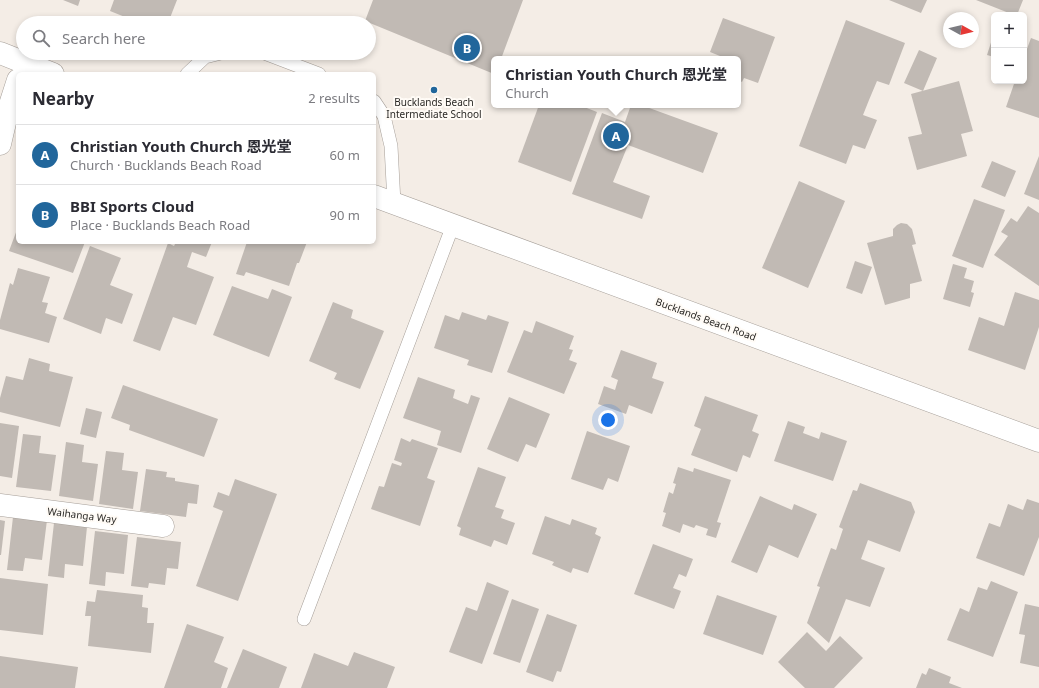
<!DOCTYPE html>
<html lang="en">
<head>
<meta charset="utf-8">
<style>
	body { margin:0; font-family:"Noto Sans","Noto Sans SC",sans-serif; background:#f2f2f3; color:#2b2b33 }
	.controls { position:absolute; right:12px; top:12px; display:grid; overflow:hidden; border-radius:6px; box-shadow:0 2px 6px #0003 }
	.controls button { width:36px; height:36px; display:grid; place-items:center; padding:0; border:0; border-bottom:1px solid #e1e1e2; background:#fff; color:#2b2b33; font:20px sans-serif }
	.compass { position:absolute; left:943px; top:12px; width:36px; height:36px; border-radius:50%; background:#fff; box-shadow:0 2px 6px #0003; rotate:98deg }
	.you { position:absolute; left:608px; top:420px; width:14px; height:14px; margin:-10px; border:3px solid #fff; border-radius:50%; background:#1a73e8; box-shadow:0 0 0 6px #1a73e833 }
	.badge { display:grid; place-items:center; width:26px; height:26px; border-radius:50%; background:#21669b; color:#fff; font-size:13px; font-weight:700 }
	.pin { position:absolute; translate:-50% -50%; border:2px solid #fff; box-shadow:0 1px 4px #0006 }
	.popup { position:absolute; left:491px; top:56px; width:250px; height:52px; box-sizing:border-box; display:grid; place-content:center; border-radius:6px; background:#fff; filter:drop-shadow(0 1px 3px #0005); font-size:13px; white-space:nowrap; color:#7c7c81 }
	.popup b { font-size:15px; color:#2b2b33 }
	.popup::after { content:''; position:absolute; left:50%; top:100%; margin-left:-8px; border:8px solid transparent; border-top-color:#fff }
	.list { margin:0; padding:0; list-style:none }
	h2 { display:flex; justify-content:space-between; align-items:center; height:52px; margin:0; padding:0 16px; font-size:17px }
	h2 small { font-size:13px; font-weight:400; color:#7c7c81 }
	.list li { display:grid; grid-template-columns:26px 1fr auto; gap:12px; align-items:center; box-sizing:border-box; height:60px; padding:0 16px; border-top:1px solid #e1e1e2 }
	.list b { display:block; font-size:15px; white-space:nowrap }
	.list p { margin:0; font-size:13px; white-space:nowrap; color:#7c7c81 }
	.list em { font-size:13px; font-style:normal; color:#7c7c81 }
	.icon { flex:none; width:22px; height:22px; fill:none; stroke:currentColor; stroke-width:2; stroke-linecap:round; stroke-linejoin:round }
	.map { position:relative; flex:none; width:1039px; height:688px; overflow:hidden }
	.search { position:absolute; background:#fff; box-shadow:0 2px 6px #0003; left:16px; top:16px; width:360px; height:44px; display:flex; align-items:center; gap:10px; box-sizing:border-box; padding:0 14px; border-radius:22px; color:#7c7c81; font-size:15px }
	.panel { position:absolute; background:#fff; box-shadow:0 2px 6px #0003; left:16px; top:72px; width:360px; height:172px; border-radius:6px }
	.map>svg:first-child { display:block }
	.building { fill:#c1bab4 }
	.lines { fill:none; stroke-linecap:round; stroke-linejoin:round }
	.lane-casing { stroke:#a69f99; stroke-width:14 }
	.street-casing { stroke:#a69f99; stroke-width:23 }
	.secondary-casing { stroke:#a69f99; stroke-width:23 }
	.lane { stroke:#fff; stroke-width:13 }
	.street { stroke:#fff; stroke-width:22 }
	.secondary { stroke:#fff; stroke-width:22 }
	.poi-dot { fill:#21669b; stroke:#fffbf6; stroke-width:1.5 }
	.labels { text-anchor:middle; stroke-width:4; stroke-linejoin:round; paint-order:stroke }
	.poi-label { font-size:10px; fill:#2a2825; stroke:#fffbf6 }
	.street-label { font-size:10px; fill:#2a2825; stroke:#fffbf6 }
</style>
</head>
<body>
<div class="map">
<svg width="1039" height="688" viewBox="0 0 1039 688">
	<rect width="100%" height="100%" fill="#f4ede6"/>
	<!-- building -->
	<g class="building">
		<polygon points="63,0 80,0 78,6"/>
		<polygon points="114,0 177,0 168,23 140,23 110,11"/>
		<polygon points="373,0 523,0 501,59 494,59 494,74 365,21"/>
		<polygon points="889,0 927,0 921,13"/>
		<polygon points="976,0 1023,0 1017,15 1014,15"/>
		<polygon points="723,18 775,37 758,83 744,78 742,82 738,80 738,59 719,59 720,56 710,52"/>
		<polygon points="846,20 905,43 889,85 877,81 869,100 863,115 877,120 865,149 853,145 846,164 799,146"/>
		<polygon points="994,33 994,57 987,55"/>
		<polygon points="1031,38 1039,41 1039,118 1006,107 1015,81 1024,81 1024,57"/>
		<polygon points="919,50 937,58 923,91 904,83"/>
		<polygon points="959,81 973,131 961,134 967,156 917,170 908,137 922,134 911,94"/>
		<polygon points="539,105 579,105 597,112 571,182 518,162"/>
		<polygon points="631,105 641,105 718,133 703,173 628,145 613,182 650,196 642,219 572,194 602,113 625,122"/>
		<polygon points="1039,156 1039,200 1024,194"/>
		<polygon points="992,161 1016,171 1005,197 981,187"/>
		<polygon points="799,181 845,201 808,288 762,268"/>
		<polygon points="974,199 1005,210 983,268 952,256"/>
		<polygon points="1028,206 1039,213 1039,286 994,255 1008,236 1001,232 1011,218 1017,222"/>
		<polygon points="901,223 907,224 912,229 916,244 912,245 922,281 910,284 910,298 885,305 867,243 893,236 893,229 897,225"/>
		<polygon points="18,227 18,242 85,242 73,273 9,251"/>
		<polygon points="176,242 212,242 206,257 192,252 187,267 214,277 196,325 173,317 160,351 133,341 168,243 174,246"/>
		<polygon points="247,242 307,242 299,263 297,263 289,286 246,272 244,276 236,274"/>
		<polygon points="90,246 121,258 110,285 133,294 122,324 106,318 101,334 63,319"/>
		<polygon points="855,261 872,267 862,294 846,288"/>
		<polygon points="953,264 967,268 964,278 974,281 971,292 974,293 970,307 943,299"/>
		<polygon points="18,268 50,277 42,302 48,303 45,313 57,317 49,343 0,329 0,320 10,283 13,285"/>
		<polygon points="232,286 268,299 272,289 292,297 269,357 213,335"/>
		<polygon points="1015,292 1039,300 1039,327 1025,370 968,350 979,317 1004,326"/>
		<polygon points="333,302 353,310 351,318 384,331 360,389 334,379 337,373 309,361"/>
		<polygon points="462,312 486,320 488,315 509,322 492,373 467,365 469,360 434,348 445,315 459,320"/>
		<polygon points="536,321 574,336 569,349 573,350 569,360 577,363 564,394 507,372 524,330 532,333"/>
		<polygon points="621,350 657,363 652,378 664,382 652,414 629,405 626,414 598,404 604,386 615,390 618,380 611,377"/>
		<polygon points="29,358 50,364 49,371 73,377 60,427 0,412 0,398 6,376 23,380"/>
		<polygon points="418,377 455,390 453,398 468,404 471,395 480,398 461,453 437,445 441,431 403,418"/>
		<polygon points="123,385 218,419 204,457 129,430 130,425 111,418"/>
		<polygon points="705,396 758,415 752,431 759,434 750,458 743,455 737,472 691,455 701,429 694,426"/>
		<polygon points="509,397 550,414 536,448 526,444 518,462 487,449"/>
		<polygon points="86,408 102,412 96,438 80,434"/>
		<polygon points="788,421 805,427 803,433 819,439 821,432 847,441 833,481 774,461"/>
		<polygon points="0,423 19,426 12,478 0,476"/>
		<polygon points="587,431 630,446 618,482 608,478 603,490 571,479"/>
		<polygon points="23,434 41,436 39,453 56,455 51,491 16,487"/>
		<polygon points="401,438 410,442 412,439 438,448 427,478 435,481 420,526 371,509 379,486 384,487 392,463 401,466 402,463 394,460"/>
		<polygon points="66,442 84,445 82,462 98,464 93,501 59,496"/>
		<polygon points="106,451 124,453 122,470 138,472 133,509 99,504"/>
		<polygon points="478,467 506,477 495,507 504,510 501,518 515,523 507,545 494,540 491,547 459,535 461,528 457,526"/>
		<polygon points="678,467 693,472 694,468 731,480 717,522 721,523 716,538 706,535 708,529 696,525 694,528 683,524 680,533 662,526 666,513 663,512 669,492 673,494 676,484 673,483"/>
		<polygon points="146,469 167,472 166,477 175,478 175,481 199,485 197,504 188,503 186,517 140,511"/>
		<polygon points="235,479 277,494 238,601 196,586 223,511 213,507 218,492 229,496"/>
		<polygon points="860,483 911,502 915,512 900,552 868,540 861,559 885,568 870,607 846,599 829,643 807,623 820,587 817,586 831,548 836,550 843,529 839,527 853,490 857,491"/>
		<polygon points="760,496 792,510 794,504 817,514 798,558 769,545 757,573 731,562"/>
		<polygon points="1027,499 1039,503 1039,537 1024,576 976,558 989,523 1000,527 1008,504 1023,510"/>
		<polygon points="545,516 570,525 572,519 597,528 595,534 601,537 588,573 573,568 571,573 552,565 554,562 532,554"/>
		<polygon points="13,517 47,520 42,560 25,558 23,571 7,570"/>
		<polygon points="0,520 5,521 1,555 0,555"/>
		<polygon points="54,523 87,527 83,566 65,564 64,578 48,576"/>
		<polygon points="95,531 128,535 124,574 106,572 105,586 89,584"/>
		<polygon points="137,537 181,542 178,569 167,568 165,585 149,583 148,588 131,586"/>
		<polygon points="653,544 693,559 686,577 679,574 673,588 681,591 674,609 634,594"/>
		<polygon points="0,578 48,584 43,635 0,630"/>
		<polygon points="991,581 1018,592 993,657 947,640 960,608 969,612 978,587 987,590"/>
		<polygon points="487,582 509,591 482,664 449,652 466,607 477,611"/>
		<polygon points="97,590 143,595 142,607 148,608 147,623 154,623 151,653 88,646 91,616 85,616 87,601 95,602"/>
		<polygon points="717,595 777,616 763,655 703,634"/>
		<polygon points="512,599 539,609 520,663 493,654"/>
		<polygon points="1025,604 1039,607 1039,667 1020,663 1025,635 1019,634"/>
		<polygon points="547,614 577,625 561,672 557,671 553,682 526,672"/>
		<polygon points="187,624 224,637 214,662 228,668 221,688 164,688"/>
		<polygon points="807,632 826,651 840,636 863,658 834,688 805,688 778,662"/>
		<polygon points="243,649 287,667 279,688 227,688"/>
		<polygon points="354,652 395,667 387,688 301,688 314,653 348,666"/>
		<polygon points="0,656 78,667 75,688 0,688"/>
		<polygon points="929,668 951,677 949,683 962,688 916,688 922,673 926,675"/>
	</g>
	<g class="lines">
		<!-- lane casing -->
		<g class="lane-casing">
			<g id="lane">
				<polyline points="264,53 319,74"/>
				<polyline points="187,74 205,57 221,53"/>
				<polyline points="374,101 384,116 391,146 394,203"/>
				<polyline points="304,619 453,225"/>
			</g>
		</g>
		<!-- street casing -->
		<g class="street-casing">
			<g id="street">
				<polyline points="0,144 7,114 18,80"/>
				<polyline points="0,505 163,526"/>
			</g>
		</g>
		<!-- secondary casing -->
		<g class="secondary-casing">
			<g id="secondary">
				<polyline points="0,53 53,74"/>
				<polyline points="374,196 1039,441"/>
			</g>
		</g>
		<!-- lane -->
		<use href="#lane" class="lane"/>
		<!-- street -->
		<use href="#street" class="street"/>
		<!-- secondary -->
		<use href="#secondary" class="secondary"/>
	</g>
	<!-- markers -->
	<circle class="poi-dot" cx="434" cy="90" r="4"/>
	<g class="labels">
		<!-- poi labels -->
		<g class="poi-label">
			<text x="434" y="106">Bucklands Beach<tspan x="434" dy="12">Intermediate School</tspan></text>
		</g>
		<!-- street labels -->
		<g class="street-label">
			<text transform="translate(706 319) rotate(20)" y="4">Bucklands Beach Road</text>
			<text transform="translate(82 515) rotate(7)" y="4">Waihanga Way</text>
		</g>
	</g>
</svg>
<div class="controls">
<button>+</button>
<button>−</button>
</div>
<svg class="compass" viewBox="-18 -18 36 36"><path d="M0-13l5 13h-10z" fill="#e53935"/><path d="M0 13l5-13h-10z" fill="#7c7c81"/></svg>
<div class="you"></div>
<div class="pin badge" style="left:616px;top:136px">A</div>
<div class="popup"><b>Christian Youth Church 恩光堂</b>Church</div>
<div class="pin badge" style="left:467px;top:48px">B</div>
<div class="search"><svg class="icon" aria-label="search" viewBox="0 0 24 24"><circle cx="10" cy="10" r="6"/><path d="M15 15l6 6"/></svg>Search here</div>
<section class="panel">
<h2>Nearby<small>2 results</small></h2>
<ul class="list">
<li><span class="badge">A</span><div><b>Christian Youth Church 恩光堂</b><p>Church · Bucklands Beach Road</p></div><em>60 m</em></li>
<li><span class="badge">B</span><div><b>BBI Sports Cloud</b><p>Place · Bucklands Beach Road</p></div><em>90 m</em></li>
</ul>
</section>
</div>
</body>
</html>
